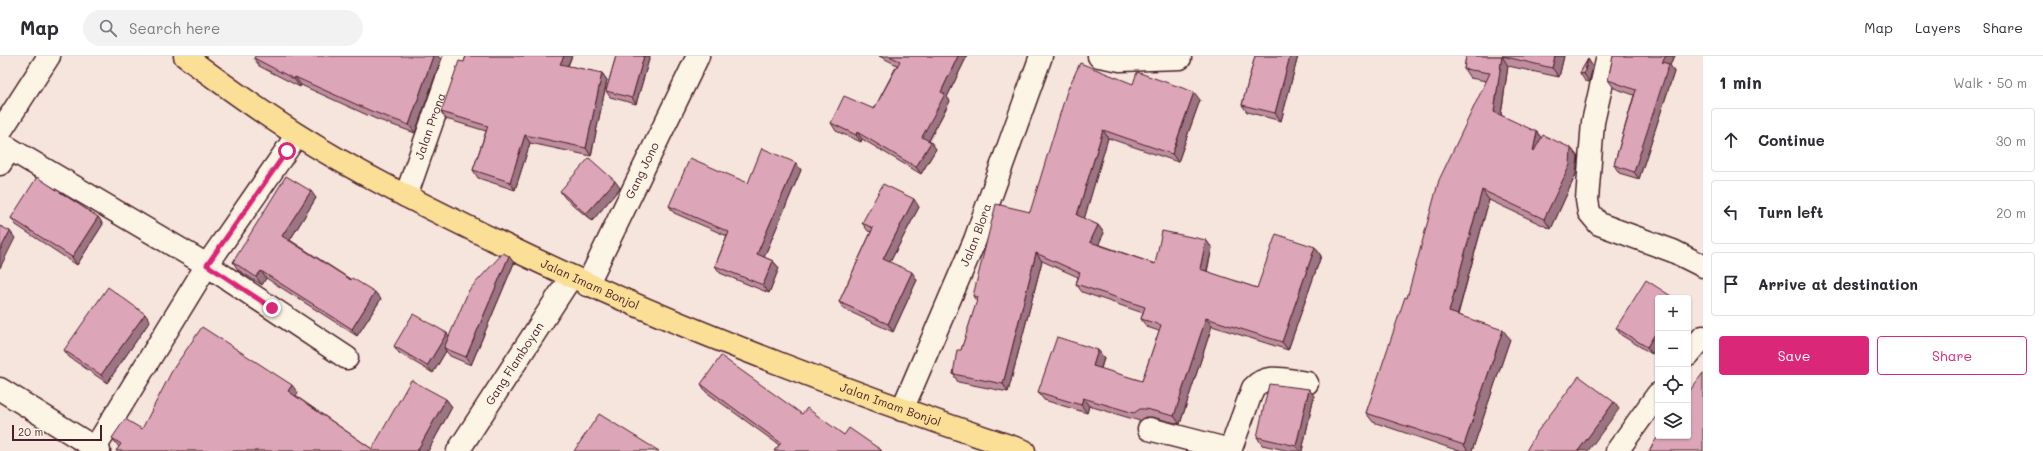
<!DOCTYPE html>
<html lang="en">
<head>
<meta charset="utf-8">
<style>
	body { margin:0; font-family:Mali,sans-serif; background:#f2f2f3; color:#2b2b33 }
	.controls { position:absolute; right:12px; bottom:12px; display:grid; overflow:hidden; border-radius:4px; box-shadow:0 1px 3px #0004 }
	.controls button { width:36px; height:36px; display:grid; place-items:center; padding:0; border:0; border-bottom:1px solid #e1e1e2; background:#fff; color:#2b2b33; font:20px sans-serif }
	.scale { position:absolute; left:12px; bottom:10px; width:90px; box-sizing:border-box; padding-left:4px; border:2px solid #4a1f2b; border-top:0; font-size:11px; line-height:14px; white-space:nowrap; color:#4a1f2b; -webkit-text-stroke:3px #fcf5e5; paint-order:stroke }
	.stop { position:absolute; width:12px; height:12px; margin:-9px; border:3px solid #db2777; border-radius:50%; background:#fff }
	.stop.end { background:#db2777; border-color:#fff; box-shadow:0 1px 4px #0008 }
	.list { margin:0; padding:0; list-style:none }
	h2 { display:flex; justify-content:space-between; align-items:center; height:52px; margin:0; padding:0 16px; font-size:17px }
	h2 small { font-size:13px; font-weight:400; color:#7c7c81 }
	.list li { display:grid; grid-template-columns:26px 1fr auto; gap:12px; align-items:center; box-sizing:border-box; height:64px; margin:0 8px 8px; padding:0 8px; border:1px solid #e1e1e2; border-radius:4px }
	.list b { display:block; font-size:15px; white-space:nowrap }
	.list em { font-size:13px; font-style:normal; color:#7c7c81 }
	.actions { display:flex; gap:8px; padding:12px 16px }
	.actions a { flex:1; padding:9px 0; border:1px solid #db2777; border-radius:4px; text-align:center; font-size:14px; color:#db2777 }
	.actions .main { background:#db2777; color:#fff }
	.icon { flex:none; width:22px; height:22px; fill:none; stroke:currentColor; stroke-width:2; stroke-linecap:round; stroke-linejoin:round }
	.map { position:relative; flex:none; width:1703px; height:395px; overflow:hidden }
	header { display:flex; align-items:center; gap:24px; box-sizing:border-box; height:56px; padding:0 20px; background:#fff; border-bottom:1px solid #e1e1e2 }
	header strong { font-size:19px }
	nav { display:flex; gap:22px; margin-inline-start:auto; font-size:14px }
	.search { width:280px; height:36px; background:#f2f2f3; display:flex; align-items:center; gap:10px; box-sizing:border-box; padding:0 14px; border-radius:22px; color:#7c7c81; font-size:15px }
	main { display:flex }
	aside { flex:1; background:#fff }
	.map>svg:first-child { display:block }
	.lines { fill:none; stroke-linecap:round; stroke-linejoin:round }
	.minor-casing { stroke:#4a1f2b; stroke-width:25 }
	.highway-casing { stroke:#4a1f2b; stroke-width:25 }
	.minor { stroke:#fcf5e5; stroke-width:22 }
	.highway { stroke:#fbdf96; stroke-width:22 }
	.wall { fill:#be8e9e; stroke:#4a1f2b }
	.shaded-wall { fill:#9b7481; stroke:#4a1f2b }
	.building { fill:#dda5b8; stroke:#4a1f2b }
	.route { stroke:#db2777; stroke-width:5 }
	.labels { text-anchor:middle; stroke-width:3.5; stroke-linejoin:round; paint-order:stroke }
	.street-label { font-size:12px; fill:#4a1f2b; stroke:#fcf5e5 }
</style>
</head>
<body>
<header>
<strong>Map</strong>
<div class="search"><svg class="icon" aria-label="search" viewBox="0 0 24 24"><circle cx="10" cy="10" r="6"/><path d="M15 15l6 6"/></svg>Search here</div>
<nav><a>Map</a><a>Layers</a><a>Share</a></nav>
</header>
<main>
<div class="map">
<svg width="1703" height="395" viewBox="0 0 1703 395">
	<rect width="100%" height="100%" fill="#f6e5dc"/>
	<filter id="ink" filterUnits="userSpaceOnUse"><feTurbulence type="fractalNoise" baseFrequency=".025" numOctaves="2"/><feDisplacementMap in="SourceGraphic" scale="8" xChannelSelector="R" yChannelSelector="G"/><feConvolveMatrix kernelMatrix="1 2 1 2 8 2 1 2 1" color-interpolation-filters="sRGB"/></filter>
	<g filter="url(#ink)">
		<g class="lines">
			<!-- minor casing -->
			<g class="minor-casing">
				<g id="minor">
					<polyline points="1099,0 1120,4 1180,2"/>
					<polyline points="1608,0 1593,66 1587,144 1589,156 1599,168 1673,195 1703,210"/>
					<polyline points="0,76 49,0"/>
					<polyline points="297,79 207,209 347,302"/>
					<polyline points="0,87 207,209 95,392 99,395"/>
					<polyline points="0,108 10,93"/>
					<path id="s1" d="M406,140L455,0"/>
					<path id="s2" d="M587,229L698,0"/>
					<polyline points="1688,299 1703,281"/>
					<polyline points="0,333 95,392 93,395"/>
					<path id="s3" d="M902,354L975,184L1041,0"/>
					<polyline points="1149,373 1230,394"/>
					<path id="s4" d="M458,395L571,221"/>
					<path d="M1230,395L1253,332C1268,316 1287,325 1307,327"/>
					<polyline points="1617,395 1658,338"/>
				</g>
			</g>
			<!-- highway casing -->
			<g class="highway-casing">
				<g id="highway">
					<path id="s5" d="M185,0C221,27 258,54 296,78C359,118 427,151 494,184C666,268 843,335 1024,395"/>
				</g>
			</g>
			<!-- minor -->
			<use href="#minor" class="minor"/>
			<!-- highway -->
			<use href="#highway" class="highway"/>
		</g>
		<!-- wall -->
		<g class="wall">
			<polygon points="466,0 572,0 568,10 602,17 607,24 591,100 530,87 515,134 478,122 473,114 486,75 446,63 441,56 464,6"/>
			<polygon points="616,0 650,0 636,48 610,41 606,35"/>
			<polygon points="879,0 967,0 947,41 950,45 929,85 936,93 921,118 862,83 861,86 836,75 831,67 874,53 897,9"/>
			<polygon points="1255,0 1298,0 1281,65 1247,56 1242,49"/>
			<polygon points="1466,0 1564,0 1559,21 1508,10 1501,59 1541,82 1571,92 1578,101 1576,118 1551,173 1489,144 1458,259 1510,283 1472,395 1459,395 1373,366 1366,357 1407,242 1486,25 1470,22 1464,13"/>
			<polygon points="1613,0 1675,0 1670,9 1674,16 1639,123 1619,117 1614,109 1634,39 1614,32 1608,24"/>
			<polygon points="254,2 441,3 415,77 376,63 301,29 300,31 259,10"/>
			<polygon points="1588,3 1593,11 1589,26 1585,25 1580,17"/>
			<polygon points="1133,28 1200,44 1178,106 1108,82 1084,163 1098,169 1104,177 1098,188 1155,208 1206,184 1212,192 1207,216 1257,232 1315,191 1321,200 1288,294 1212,270 1180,368 1152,361 1145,361 1140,365 1089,350 1087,357 1044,344 1038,336 1098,294 1104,302 1101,313 1142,325 1159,275 1147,271 1141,263 1143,257 1082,236 1076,228 1078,221 1042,205 1008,336 958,326 953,318 977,246 973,240 1030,156"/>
			<polygon points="796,107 801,114 764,201 773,205 779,212 769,237 720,217 715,210 727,180 674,157 669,150 748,127"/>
			<polygon points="620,132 592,165 565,142 560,135"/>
			<polygon points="316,142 290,184 381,243 357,280 266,222 262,229 238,214 233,206"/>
			<polygon points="919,151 890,206 917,224 893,276 844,253 839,246 871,176 868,175 862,167"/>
			<polygon points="98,161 103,168 77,209 16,169 11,162"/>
			<polygon points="514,207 471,309 450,300 446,295 433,317 399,297 394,290 449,281"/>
			<polygon points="1658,242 1658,289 1652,298 1621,279 1616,272"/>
			<polygon points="150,265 107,327 69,301 64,294"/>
			<polygon points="701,328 802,358 844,379 881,394 882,395 774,395 779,389 706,336"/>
			<polygon points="298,337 296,340 372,393 446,343 452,351 428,395 116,395 119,391 112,382"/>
			<polygon points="1314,340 1302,395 1290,395 1262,389 1257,381"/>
		</g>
		<!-- shaded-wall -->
		<g class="shaded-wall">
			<polygon points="433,0 438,0 441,3 415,77 409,69"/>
			<polygon points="564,0 572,0 565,15 560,8"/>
			<polygon points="644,0 650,0 636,48 632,42"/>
			<polygon points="958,0 967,0 947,41 950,45 927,88 922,81 941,36"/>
			<polygon points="1290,0 1298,0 1281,65 1275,57"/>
			<polygon points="1502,0 1508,10 1500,65 1494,56"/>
			<polygon points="1555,0 1564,0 1559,21 1552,12"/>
			<polygon points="1666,0 1675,0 1670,9 1674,16 1639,123 1634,116 1662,6"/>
			<polygon points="1588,3 1593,11 1589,26 1584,18"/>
			<polygon points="602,17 607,24 591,100 586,92"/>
			<polygon points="295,21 301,29 300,31 294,23"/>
			<polygon points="1194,36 1200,44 1178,106 1172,98"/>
			<polygon points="1103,74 1108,82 1083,167 1077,159"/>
			<polygon points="857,76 862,83 861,86 856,79"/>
			<polygon points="1537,76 1544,85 1539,104 1533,95"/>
			<polygon points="525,79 530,87 515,134 510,126"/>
			<polygon points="931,86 936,93 921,118 916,111"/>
			<polygon points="1571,92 1578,101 1576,118 1551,173 1544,163"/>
			<polygon points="796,107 801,114 762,206 757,198"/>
			<polygon points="615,125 620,132 592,165 586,158"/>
			<polygon points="1482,134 1489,144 1456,265 1449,256"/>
			<polygon points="311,135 316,142 288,187 282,180"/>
			<polygon points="914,143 919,151 888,210 883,203"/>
			<polygon points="98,161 103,168 77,209 72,201"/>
			<polygon points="1098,169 1104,177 1096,194 1090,186"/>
			<polygon points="10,175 15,182 0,212 0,194"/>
			<polygon points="1206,184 1212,192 1205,222 1200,213"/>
			<polygon points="1315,191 1321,200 1288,294 1282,286"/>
			<polygon points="1036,197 1042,205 1008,336 1003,328"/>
			<polygon points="509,200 514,207 471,309 466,301"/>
			<polygon points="773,205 779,212 769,237 763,229"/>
			<polygon points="261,215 266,222 262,229 256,221"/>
			<polygon points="912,216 917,224 893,276 888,268"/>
			<polygon points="375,236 381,243 357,280 352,273"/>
			<polygon points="145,258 150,265 107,327 101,319"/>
			<polygon points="1206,262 1212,270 1180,368 1174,360"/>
			<polygon points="1658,273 1658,289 1652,298 1647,291"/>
			<polygon points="1503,274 1510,283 1472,395 1468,395 1464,389"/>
			<polygon points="447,277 452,285 444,292 446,295 433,317 427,310"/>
			<polygon points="1098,294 1104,302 1099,318 1093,310"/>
			<polygon points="292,329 298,337 294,343 288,335"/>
			<polygon points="1309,333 1314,340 1302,395 1300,395 1296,390"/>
			<polygon points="1083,342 1089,350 1087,357 1081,349"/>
			<polygon points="446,343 452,351 428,395 417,395"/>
			<polygon points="1614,346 1619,353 1588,395 1578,395"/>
		</g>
		<!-- building -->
		<g class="building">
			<polygon points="255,0 433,0 409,69 371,55 295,21 294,23 254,2"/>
			<polygon points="466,0 564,0 560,8 602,17 586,92 525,79 510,126 473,114 488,70 441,56 459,5 464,6"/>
			<polygon points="616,0 644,0 632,42 606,35"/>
			<polygon points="889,0 958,0 941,36 945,38 922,81 931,86 916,111 857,76 856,79 831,67 844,40 874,53 900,5"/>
			<polygon points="1255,0 1290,0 1275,57 1242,49"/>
			<polygon points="1466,0 1555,0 1552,12 1502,0 1494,56 1537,76 1533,95 1534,95 1543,79 1571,92 1570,109 1544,163 1482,134 1449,256 1503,274 1464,389 1366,357 1405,241 1407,242 1439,124 1490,17 1464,13"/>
			<polygon points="1613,0 1666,0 1662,6 1669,8 1634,116 1614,109 1636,34 1608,24"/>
			<polygon points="1588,3 1584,18 1580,17"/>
			<polygon points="1080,7 1133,28 1137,16 1194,36 1172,98 1103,74 1077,159 1098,169 1090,186 1155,208 1162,175 1206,184 1200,213 1257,232 1276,178 1315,191 1282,286 1206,262 1174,360 1146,353 1140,353 1134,357 1083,342 1081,349 1038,336 1057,281 1098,294 1093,310 1142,325 1161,269 1141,263 1145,251 1076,228 1080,217 1036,197 1003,328 953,318 957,294 961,294 978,241 973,240 996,148 1030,156 1067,35"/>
			<polygon points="762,92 796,107 757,198 773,205 763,229 715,210 729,176 669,150 690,102 748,127"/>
			<polygon points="589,102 615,125 586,158 560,135"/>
			<polygon points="286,120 311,135 282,180 351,224 352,222 375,236 352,273 261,215 256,221 233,206"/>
			<polygon points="37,121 98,161 72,201 11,162"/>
			<polygon points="883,128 914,143 883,203 912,216 888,268 839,246 873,172 862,167"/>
			<polygon points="0,170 10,175 0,194"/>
			<polygon points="503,197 509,200 466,301 444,292 469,234"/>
			<polygon points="1646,224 1674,242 1658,242 1658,273 1647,291 1616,272"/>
			<polygon points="108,231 145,258 101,319 64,294"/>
			<polygon points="413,258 447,277 427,310 394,290"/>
			<polygon points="202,271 292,329 288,335 372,393 411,324 446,343 417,395 116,395 121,388 112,382 125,363 142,373 173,313"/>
			<polygon points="721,300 802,358 807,352 844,379 849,372 881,394 880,395 774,395 781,387 701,328"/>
			<polygon points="1703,317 1703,395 1649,395 1658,380 1688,380 1688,337"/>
			<polygon points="1579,320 1614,346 1578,395 1526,395 1537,376"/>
			<polygon points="1269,328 1309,333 1296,390 1257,381"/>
			<polygon points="599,358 659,395 574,395"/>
		</g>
	</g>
	<g class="lines" filter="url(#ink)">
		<!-- route -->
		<polyline class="route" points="272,252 207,209 287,95"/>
	</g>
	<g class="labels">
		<!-- street labels -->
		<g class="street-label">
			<text dy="4" stroke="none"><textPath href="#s1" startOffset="74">Jalan Prona</textPath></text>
			<text dy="4" stroke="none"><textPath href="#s2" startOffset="127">Gang Jono</textPath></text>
			<text dy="4" stroke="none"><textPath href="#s3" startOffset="190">Jalan Blora</textPath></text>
			<text dy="4" stroke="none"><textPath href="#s5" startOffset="466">Jalan Imam Bonjol</textPath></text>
			<text dy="4" stroke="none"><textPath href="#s4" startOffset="104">Gang Flamboyan</textPath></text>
			<text dy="4" stroke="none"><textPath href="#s5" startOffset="790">Jalan Imam Bonjol</textPath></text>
		</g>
	</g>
</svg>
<div class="controls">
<button>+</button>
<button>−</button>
<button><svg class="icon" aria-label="locate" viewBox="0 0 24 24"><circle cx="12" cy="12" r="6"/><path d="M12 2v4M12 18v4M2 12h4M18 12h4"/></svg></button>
<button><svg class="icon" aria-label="layers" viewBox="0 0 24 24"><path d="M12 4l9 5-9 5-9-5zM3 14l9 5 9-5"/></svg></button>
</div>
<div class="scale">20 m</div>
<div class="stop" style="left:287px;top:95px"></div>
<div class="stop end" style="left:272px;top:252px"></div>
</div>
<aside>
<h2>1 min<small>Walk · 50 m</small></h2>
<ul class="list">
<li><svg class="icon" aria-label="ahead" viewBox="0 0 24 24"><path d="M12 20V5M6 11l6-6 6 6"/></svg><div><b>Continue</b></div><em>30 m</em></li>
<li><svg class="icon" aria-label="left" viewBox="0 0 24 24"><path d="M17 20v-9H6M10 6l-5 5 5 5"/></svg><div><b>Turn left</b></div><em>20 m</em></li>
<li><svg class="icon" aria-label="arrive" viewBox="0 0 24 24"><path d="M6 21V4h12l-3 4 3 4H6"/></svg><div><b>Arrive at destination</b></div></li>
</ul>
<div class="actions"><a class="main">Save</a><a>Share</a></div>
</aside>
</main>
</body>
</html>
